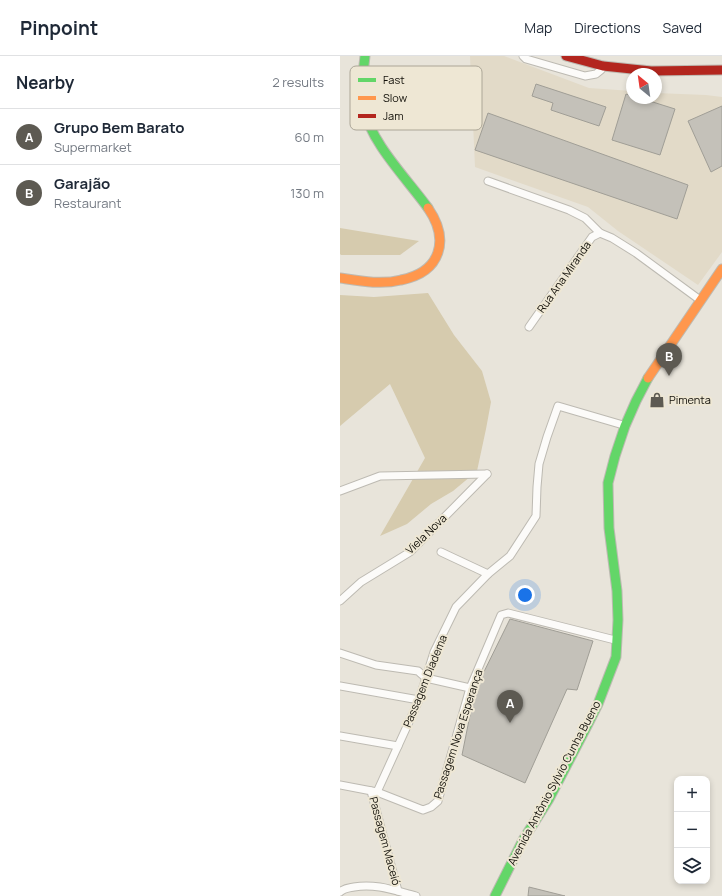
<!DOCTYPE html>
<html lang="en">
<head>
<meta charset="utf-8">
<style>
	body { margin:0; font-family:Manrope,sans-serif; background:#f6f6f7; color:#1f2937 }
	.controls { position:absolute; right:12px; bottom:12px; display:grid; overflow:hidden; border-radius:8px; box-shadow:0 2px 6px #0003 }
	.controls button { width:36px; height:36px; display:grid; place-items:center; padding:0; border:0; border-bottom:1px solid #e0e1e3; background:#fff; color:#1f2937; font:20px sans-serif }
	.compass { position:absolute; left:286px; top:12px; width:36px; height:36px; border-radius:50%; background:#fff; box-shadow:0 2px 6px #0003; rotate:331deg }
	.you { position:absolute; left:185px; top:539px; width:14px; height:14px; margin:-10px; border:3px solid #fff; border-radius:50%; background:#1a73e8; box-shadow:0 0 0 6px #1a73e833 }
	.badge { display:grid; place-items:center; width:26px; height:26px; border-radius:50%; background:#5d5a52; color:#fff; font-size:13px; font-weight:700 }
	.pin { position:absolute; translate:-50% -33px; filter:drop-shadow(0 1px 2px #0008) }
	.pin::after { content:''; position:absolute; top:21px; width:14px; height:12px; background:inherit; clip-path:polygon(0 0,100% 0,50% 100%) }
	.list { margin:0; padding:0; list-style:none }
	h2 { display:flex; justify-content:space-between; align-items:center; height:52px; margin:0; padding:0 16px; font-size:17px }
	h2 small { font-size:13px; font-weight:400; color:#747a83 }
	.list li { display:grid; grid-template-columns:26px 1fr auto; gap:12px; align-items:center; box-sizing:border-box; height:56px; padding:0 16px; border-top:1px solid #e0e1e3 }
	.list b { display:block; font-size:15px; white-space:nowrap }
	.list p { margin:0; font-size:13px; white-space:nowrap; color:#747a83 }
	.list em { font-size:13px; font-style:normal; color:#747a83 }
	.icon { flex:none; width:22px; height:22px; fill:none; stroke:currentColor; stroke-width:2; stroke-linecap:round; stroke-linejoin:round }
	.map { position:relative; flex:none; width:382px; height:840px; overflow:hidden }
	header { display:flex; align-items:center; gap:24px; box-sizing:border-box; height:56px; padding:0 20px; background:#fff; border-bottom:1px solid #e0e1e3 }
	header strong { font-size:19px }
	nav { display:flex; gap:22px; margin-inline-start:auto; font-size:14px }
	main { display:flex }
	aside { flex:1; background:#fff }
	.map>svg:first-child { display:block }
	.built { fill:#e2dac8 }
	.green { fill:#d6cbae }
	.building { fill:#c4c1b9; stroke:#a09e96 }
	.lines { fill:none; stroke-linecap:round; stroke-linejoin:round }
	.lane-casing { stroke:#bdbab2; stroke-width:9 }
	.fast-casing { stroke:#bdbab2; stroke-width:11 }
	.slow-casing { stroke:#bdbab2; stroke-width:11 }
	.jam-casing { stroke:#bdbab2; stroke-width:11 }
	.lane { stroke:#fcfbf9; stroke-width:7 }
	.fast { stroke:#63d668; stroke-width:9 }
	.slow { stroke:#ff974d; stroke-width:9 }
	.jam { stroke:#b3261e; stroke-width:9 }
	.labels { text-anchor:middle; stroke-width:4; stroke-linejoin:round; paint-order:stroke }
	.street-label { font-size:11px; fill:#121009; stroke:#eee7d4 }
	.poi-label { font-size:11px; fill:#121009; stroke:#eee7d4; text-anchor:start }
	.key { fill:#eee7d4; stroke:#aca697; stroke-width:1 }
	.key-label { font-size:11px; fill:#121009 }
</style>
</head>
<body>
<header>
<strong>Pinpoint</strong>
<nav><a>Map</a><a>Directions</a><a>Saved</a></nav>
</header>
<main>
<aside>
<h2>Nearby<small>2 results</small></h2>
<ul class="list">
<li><span class="badge">A</span><div><b>Grupo Bem Barato</b><p>Supermarket</p></div><em>60 m</em></li>
<li><span class="badge">B</span><div><b>Garajão</b><p>Restaurant</p></div><em>130 m</em></li>
</ul>
</aside>
<div class="map">
<svg width="382" height="840" viewBox="0 0 382 840">
	<rect width="100%" height="100%" fill="#e8e4da"/>
	<!-- built -->
	<polygon class="built" points="130,0 164,0 249,32 292,35 292,42 316,42 316,37 366,39 382,41 382,196 358,229 278,175 248,151 135,111"/>
	<!-- green -->
	<g class="green">
		<polygon points="0,172 79,185 60,199 1,199 0,198"/>
		<polygon points="88,237 114,279 142,315 151,346 146,373 137,415 113,435 91,448 67,468 40,480 85,402 50,328 0,370 0,239 34,241"/>
	</g>
	<!-- building -->
	<g class="building">
		<polygon points="196,28 266,51 259,70 211,54 213,47 192,40"/>
		<polygon points="286,38 292,40 292,42 300,42 335,53 320,99 272,84"/>
		<polygon points="382,50 382,110 371,116 348,65"/>
		<polygon points="148,57 348,129 337,163 135,94"/>
		<polygon points="170,563 253,585 237,634 227,633 185,727 122,699 135,634"/>
		<polygon points="189,831 225,840 188,840"/>
	</g>
	<g class="lines">
		<!-- lane casing -->
		<g class="lane-casing">
			<g id="lane">
				<polyline points="183,0 186,3 245,20 256,18 261,14"/>
				<polyline points="148,125 229,154 245,162 260,177"/>
				<polyline points="189,271 252,181 260,177 272,182 296,197 360,244"/>
				<polyline points="0,435 40,420 147,418"/>
				<polyline points="101,496 148,518"/>
				<polyline points="0,545 21,526 70,496 147,418"/>
				<polyline points="0,597 36,609 78,615 86,622 130,632"/>
				<polyline points="0,630 79,644"/>
				<polyline points="0,680 58,690"/>
				<polyline points="0,729 37,736 83,754 91,751 98,745 130,632 161,559 168,557 275,584"/>
				<polyline points="31,735 58,835"/>
				<polyline points="37,736 79,644 94,596 116,551 148,518 170,500 196,460 197,431 199,408 207,381 218,350 283,369"/>
				<path d="M0,836C4,832 9,832 14,831C36,827 56,835 76,840"/>
			</g>
		</g>
		<!-- fast casing -->
		<g class="fast-casing">
			<g id="fast">
				<path d="M25,0C23,17 21,35 24,52C30,86 68,124 88,152"/>
				<polyline points="155,840 183,784 209,743 247,670 258,648 276,601 278,564 277,535 269,472 268,427 275,400 285,370 296,345 308,322"/>
			</g>
		</g>
		<!-- slow casing -->
		<g class="slow-casing">
			<g id="slow">
				<path d="M0,222C20,225 41,229 61,224C101,216 110,184 88,152"/>
				<polyline points="308,322 382,213"/>
			</g>
		</g>
		<!-- jam casing -->
		<g class="jam-casing">
			<polyline id="jam" points="226,0 263,10 311,15 382,14"/>
		</g>
		<!-- lane -->
		<use href="#lane" class="lane"/>
		<!-- fast -->
		<use href="#fast" class="fast"/>
		<!-- slow -->
		<use href="#slow" class="slow"/>
		<!-- jam -->
		<use href="#jam" class="jam"/>
	</g>
	<!-- icons -->
	<defs>
		<g id="shop-bare" transform="scale(1.2)"><path d="M-5-2.5h2.3a2.7 3.5 0 0 1 5.4 0H5L5.5 6h-11ZM-1.5-2.5h3a1.5 2.3 0 0 0-3 0Z" fill="#5d5a52" stroke="#eee7d4" stroke-width="2.5" paint-order="stroke"/></g>
	</defs>
	<g fill-rule="evenodd">
		<use href="#shop-bare" x="317" y="344"/>
	</g>
	<g class="labels">
		<!-- street labels -->
		<g class="street-label">
			<text transform="translate(224 221) rotate(-55)" y="4">Rua Ana Miranda</text>
			<text transform="translate(86 478) rotate(-44)" y="4">Viela Nova</text>
			<text transform="translate(85 625) rotate(-68)" y="4">Passagem Diadema</text>
			<text transform="translate(118 678) rotate(-72)" y="4">Passagem Nova Esperança</text>
			<text transform="translate(214 727) rotate(-62)" y="4">Avenida Antônio Sylvio Cunha Bueno</text>
			<text transform="translate(45 785) rotate(75)" y="4">Passagem Maceió</text>
		</g>
		<!-- poi labels -->
		<g class="poi-label">
			<text x="329" y="348">Pimenta</text>
		</g>
	</g>
	<!-- legend -->
	<rect x="10" y="10" width="132" height="64" rx="6" class="key"/>
	<rect x="18" y="22" width="18" height="4" fill="#63d668"/>
	<rect x="18" y="40" width="18" height="4" fill="#ff974d"/>
	<rect x="18" y="58" width="18" height="4" fill="#b3261e"/>
	<g class="key-label">
		<text x="43" y="28">Fast</text>
		<text x="43" y="46">Slow</text>
		<text x="43" y="64">Jam</text>
	</g>
</svg>
<div class="controls">
<button>+</button>
<button>−</button>
<button><svg class="icon" aria-label="layers" viewBox="0 0 24 24"><path d="M12 4l9 5-9 5-9-5zM3 14l9 5 9-5"/></svg></button>
</div>
<svg class="compass" viewBox="-18 -18 36 36"><path d="M0-13l5 13h-10z" fill="#e53935"/><path d="M0 13l5-13h-10z" fill="#747a83"/></svg>
<div class="you"></div>
<div class="pin badge" style="left:170px;top:667px">A</div>
<div class="pin badge" style="left:329px;top:320px">B</div>
</div>
</main>
</body>
</html>
